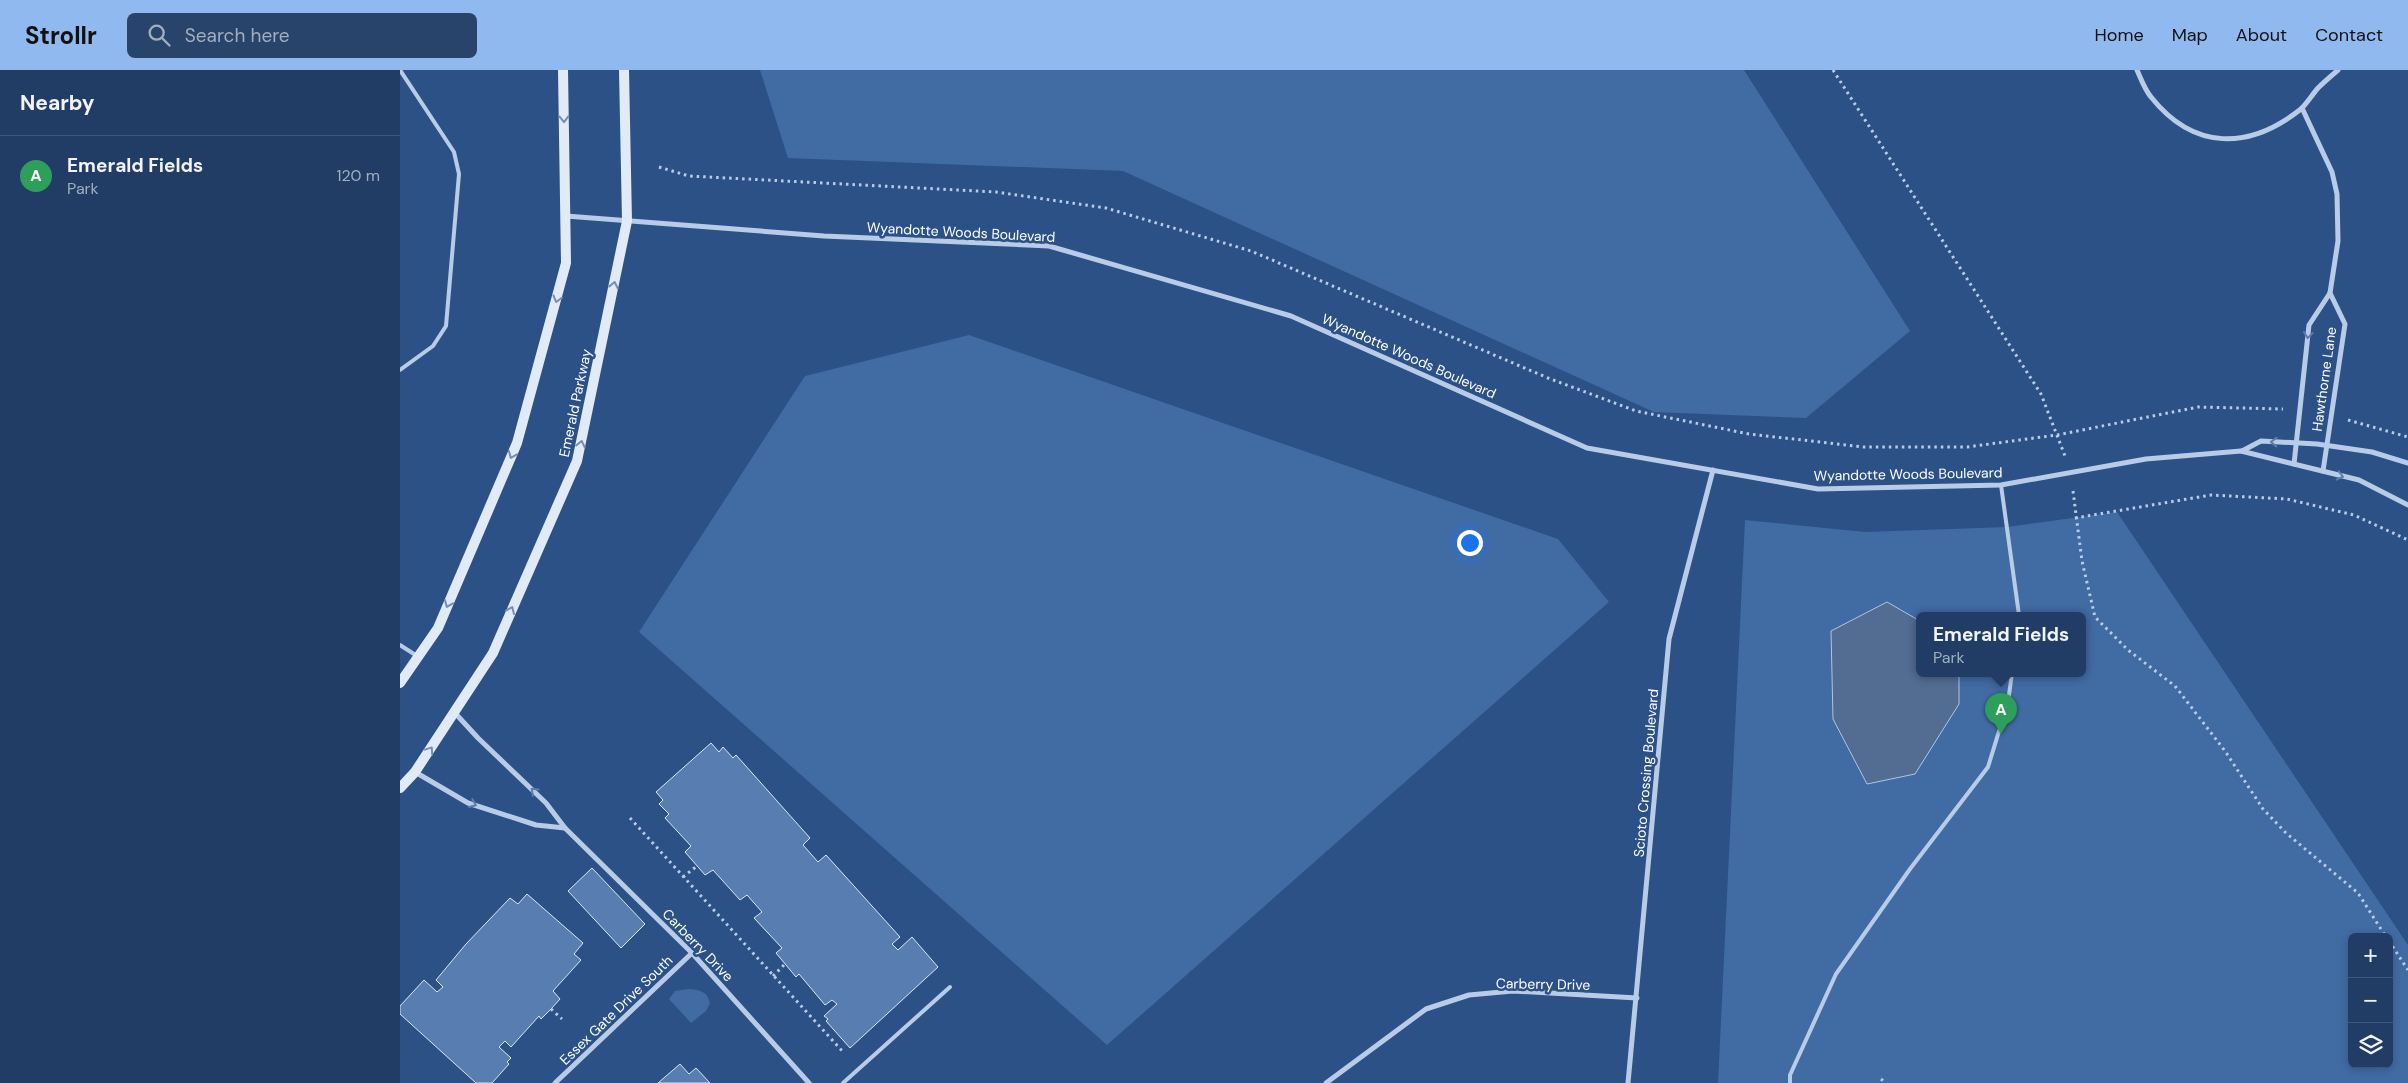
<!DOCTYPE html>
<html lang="en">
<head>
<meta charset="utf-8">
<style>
	body { margin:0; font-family:"DM Sans",sans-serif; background:#29446b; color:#f1f3f6 }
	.controls { position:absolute; right:15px; bottom:15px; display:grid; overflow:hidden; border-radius:8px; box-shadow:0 2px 8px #0003 }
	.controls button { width:45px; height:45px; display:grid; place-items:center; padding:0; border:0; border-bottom:1px solid #3e5679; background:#213d65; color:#f1f3f6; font:25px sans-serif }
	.you { position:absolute; left:1069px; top:472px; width:18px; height:18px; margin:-12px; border:4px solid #fff; border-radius:50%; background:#1a73e8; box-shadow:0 0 0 8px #1a73e833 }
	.badge { display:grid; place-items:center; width:32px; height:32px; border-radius:50%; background:#90b9f0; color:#fff; font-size:16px; font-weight:700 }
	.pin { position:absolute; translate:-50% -41px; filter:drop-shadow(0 1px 2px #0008) }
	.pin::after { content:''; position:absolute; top:26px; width:18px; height:15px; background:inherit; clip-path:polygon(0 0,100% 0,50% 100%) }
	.popup { position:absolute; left:1516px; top:542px; width:170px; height:65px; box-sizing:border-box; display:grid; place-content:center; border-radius:8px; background:#213d65; filter:drop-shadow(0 1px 4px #0005); font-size:16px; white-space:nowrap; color:#a2aebf }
	.popup b { font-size:19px; color:#f1f3f6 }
	.popup::after { content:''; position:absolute; left:50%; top:100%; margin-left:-10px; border:10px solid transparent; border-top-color:#213d65 }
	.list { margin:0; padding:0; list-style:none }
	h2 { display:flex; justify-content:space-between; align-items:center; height:65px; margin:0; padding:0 20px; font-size:21px }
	h2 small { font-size:16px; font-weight:400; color:#a2aebf }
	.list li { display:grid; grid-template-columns:32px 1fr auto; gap:15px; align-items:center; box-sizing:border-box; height:80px; padding:0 20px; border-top:1px solid #3e5679 }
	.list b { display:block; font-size:19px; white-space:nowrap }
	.list p { margin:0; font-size:16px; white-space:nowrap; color:#a2aebf }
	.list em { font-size:16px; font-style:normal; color:#a2aebf }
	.icon { flex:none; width:28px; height:28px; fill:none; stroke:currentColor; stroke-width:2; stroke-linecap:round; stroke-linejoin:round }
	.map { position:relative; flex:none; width:2008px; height:1013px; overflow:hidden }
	header { display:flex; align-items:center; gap:30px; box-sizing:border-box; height:70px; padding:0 25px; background:#90b9f0; color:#111 }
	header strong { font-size:24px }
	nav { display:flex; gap:28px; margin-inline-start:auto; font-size:18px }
	.search { width:350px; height:45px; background:#29446b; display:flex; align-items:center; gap:12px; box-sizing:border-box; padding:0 18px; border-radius:8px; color:#a2aebf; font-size:19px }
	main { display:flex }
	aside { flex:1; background:#213d65 }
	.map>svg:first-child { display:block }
	.green { fill:#416ba3; fill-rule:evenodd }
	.water { fill:#526c92; stroke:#adc7e7 }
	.building { fill:#587db0; stroke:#dbe7f6 }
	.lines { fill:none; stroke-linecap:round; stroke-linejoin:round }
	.path { stroke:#b8cce8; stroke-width:3; stroke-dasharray:2.5 4; stroke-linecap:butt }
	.lane { stroke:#b8cce8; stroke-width:4 }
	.street { stroke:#b8cce8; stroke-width:5 }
	.secondary { stroke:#e1eaf7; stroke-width:10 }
	.oneway { stroke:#748eb4 }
	.oneway2 { stroke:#5d7ca9 }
	.labels { text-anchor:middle; stroke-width:5; stroke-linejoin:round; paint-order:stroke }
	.street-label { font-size:14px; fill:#fff; stroke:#2c5187 }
</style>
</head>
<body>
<header>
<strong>Strollr</strong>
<div class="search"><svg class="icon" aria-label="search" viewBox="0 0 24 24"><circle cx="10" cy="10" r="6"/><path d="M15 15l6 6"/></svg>Search here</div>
<nav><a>Home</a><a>Map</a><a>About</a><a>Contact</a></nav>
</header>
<main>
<aside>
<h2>Nearby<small></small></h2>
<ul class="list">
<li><span class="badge" style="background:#2e9e5b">A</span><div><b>Emerald Fields</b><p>Park</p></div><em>120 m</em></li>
</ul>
</aside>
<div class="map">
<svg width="2008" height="1013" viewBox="0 0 2008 1013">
	<rect width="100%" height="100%" fill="#2c5187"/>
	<!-- green -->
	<g class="green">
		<polygon points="360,0 1344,0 1510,261 1406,348 1254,342 723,101 388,88"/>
		<polygon points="569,265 1158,469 1209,532 707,975 239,562 405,306"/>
		<path d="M1717,442L2008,875V1013H1318L1345,450L1465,462L1607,457ZM1520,545H1682V603H1520ZM1952,867H1989V994H1952Z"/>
		<path d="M289,919C300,920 307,921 310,933L306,941L291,953L269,929L275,921Z"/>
	</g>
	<!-- water -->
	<polygon class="water" points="1487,532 1520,551 1520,603 1559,603 1559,634 1515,704 1467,714 1433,649 1431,561"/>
	<!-- building -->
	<g class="building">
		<polygon points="311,673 319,682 323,677 333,688 336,685 410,768 403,775 418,792 426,785 500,867 492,874 498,880 512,867 538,897 450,978 426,951 428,949 424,946 437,934 432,930 425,935 399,904 396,907 376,883 382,878 354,848 362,842 347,825 340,830 313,800 305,805 285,782 291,776 265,748 269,744 259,734 263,730 256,722"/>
		<polygon points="192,798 245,854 221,878 168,821"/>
		<polygon points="127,824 183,873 174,884 181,890 153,921 160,929 151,939 141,949 139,946 111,977 105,971 99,977 111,988 107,992 109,994 92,1013 76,1013 0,944 0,936 24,910 37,922 43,917 36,910 66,874 110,828 118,834"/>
		<polygon points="280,994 289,1004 296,998 310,1013 258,1013"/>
	</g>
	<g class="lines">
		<!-- path -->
		<g class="path">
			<polyline points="1433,0 1641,324 1665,386"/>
			<polyline points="259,97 289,106 596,122 706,138 851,181 1148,308 1236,341 1349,364 1464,377 1567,377 1657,365 1798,337 1883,339"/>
			<polyline points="1948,350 2008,367"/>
			<polyline points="1673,421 1682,491 1695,547 1728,580 1775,616 1825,681 1863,739 1886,763 1958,823 1986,867"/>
			<polyline points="1675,448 1811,425 1887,429 1954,445 2008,470"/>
			<polyline points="230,748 444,983"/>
			<polyline points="283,807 297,796"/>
			<polyline points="1989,871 2008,900"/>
			<polyline points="373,906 385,894"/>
			<polyline points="151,939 162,949"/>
			<polyline points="1481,1009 1486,1013"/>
		</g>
		<!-- lane -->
		<g class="lane">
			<polyline points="0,300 33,276 46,256 59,104 54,82 0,0"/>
			<polyline points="1601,415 1619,545"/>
			<polyline points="0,575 17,586"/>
			<polyline points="443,1013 550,917"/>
			<polyline points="1390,1013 1390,1005 1436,904 1510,799 1588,697 1608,632 1612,603"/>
		</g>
		<!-- street -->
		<g class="street">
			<path d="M1737,0C1741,9 1745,20 1751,27C1794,81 1849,80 1901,39C1907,33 1912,25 1918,18C1924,12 1931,6 1938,0"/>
			<polyline points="166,146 424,166 649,176 891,246 1187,378 1418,419 1601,415 1746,389 1841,381 1959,410 2008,435"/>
			<polyline points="1842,381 1861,371 1917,374 1972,382 2008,393"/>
			<polyline points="1894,394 1909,255 1930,223 1938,171 1937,124 1932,102 1902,38"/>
			<polyline points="1923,401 1945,254 1930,223"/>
			<polyline points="55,643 78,668 146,733 165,758 292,883 409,1013"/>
			<polyline points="15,702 68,733 136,755 165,758"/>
			<polyline points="155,1013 292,883"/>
			<polyline points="926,1013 1026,939 1069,925 1113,921 1237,928"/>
			<polyline points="1228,1013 1269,569 1313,400"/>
		</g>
		<!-- secondary -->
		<g class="secondary">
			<polyline points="0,613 38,558 117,373 166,193 163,0"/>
			<polyline points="0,718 15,702 93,583 177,391 227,151 224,0"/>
		</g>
	</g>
	<!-- one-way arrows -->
	<defs><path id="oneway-chevron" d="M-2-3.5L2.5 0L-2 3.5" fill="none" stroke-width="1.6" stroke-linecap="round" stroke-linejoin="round" transform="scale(1.25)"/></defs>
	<g class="oneway">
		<use href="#oneway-chevron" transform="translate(164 49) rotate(89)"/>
		<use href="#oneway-chevron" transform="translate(214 215) rotate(-78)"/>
		<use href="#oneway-chevron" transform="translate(157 229) rotate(105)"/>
		<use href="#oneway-chevron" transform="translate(181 374) rotate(-78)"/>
		<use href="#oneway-chevron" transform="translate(112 385) rotate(113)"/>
		<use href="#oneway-chevron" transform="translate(48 534) rotate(113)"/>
		<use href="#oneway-chevron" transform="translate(111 540) rotate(-66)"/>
		<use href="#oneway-chevron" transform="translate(30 680) rotate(-56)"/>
	</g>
	<g class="oneway2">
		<use href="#oneway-chevron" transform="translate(1908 265) rotate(96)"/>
		<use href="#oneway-chevron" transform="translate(1874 372) rotate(-178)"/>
		<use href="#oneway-chevron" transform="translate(1940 406) rotate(14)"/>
		<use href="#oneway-chevron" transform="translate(134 721) rotate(-137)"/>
		<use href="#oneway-chevron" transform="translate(73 734) rotate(23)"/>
	</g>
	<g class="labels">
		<!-- street labels -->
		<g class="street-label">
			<text transform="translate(561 162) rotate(3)" y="5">Wyandotte Woods Boulevard</text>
			<text transform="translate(1009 286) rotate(24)" y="5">Wyandotte Woods Boulevard</text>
			<text transform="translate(1924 309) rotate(-82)" y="5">Hawthorne Lane</text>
			<text transform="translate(175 333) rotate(-78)" y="5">Emerald Parkway</text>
			<text transform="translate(1508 404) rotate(-1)" y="5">Wyandotte Woods Boulevard</text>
			<text transform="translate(1246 703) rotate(-85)" y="5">Scioto Crossing Boulevard</text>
			<text transform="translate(298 875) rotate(46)" y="5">Carberry Drive</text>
			<text transform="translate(1143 914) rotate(1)" y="5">Carberry Drive</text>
			<text transform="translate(216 940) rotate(-44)" y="5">Essex Gate Drive South</text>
		</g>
	</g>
</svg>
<div class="controls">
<button>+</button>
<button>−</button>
<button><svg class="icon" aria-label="layers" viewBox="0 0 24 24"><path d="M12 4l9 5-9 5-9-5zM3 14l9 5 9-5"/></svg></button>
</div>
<div class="you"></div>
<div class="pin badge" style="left:1601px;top:664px;background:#2e9e5b">A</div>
<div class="popup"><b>Emerald Fields</b>Park</div>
</div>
</main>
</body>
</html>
